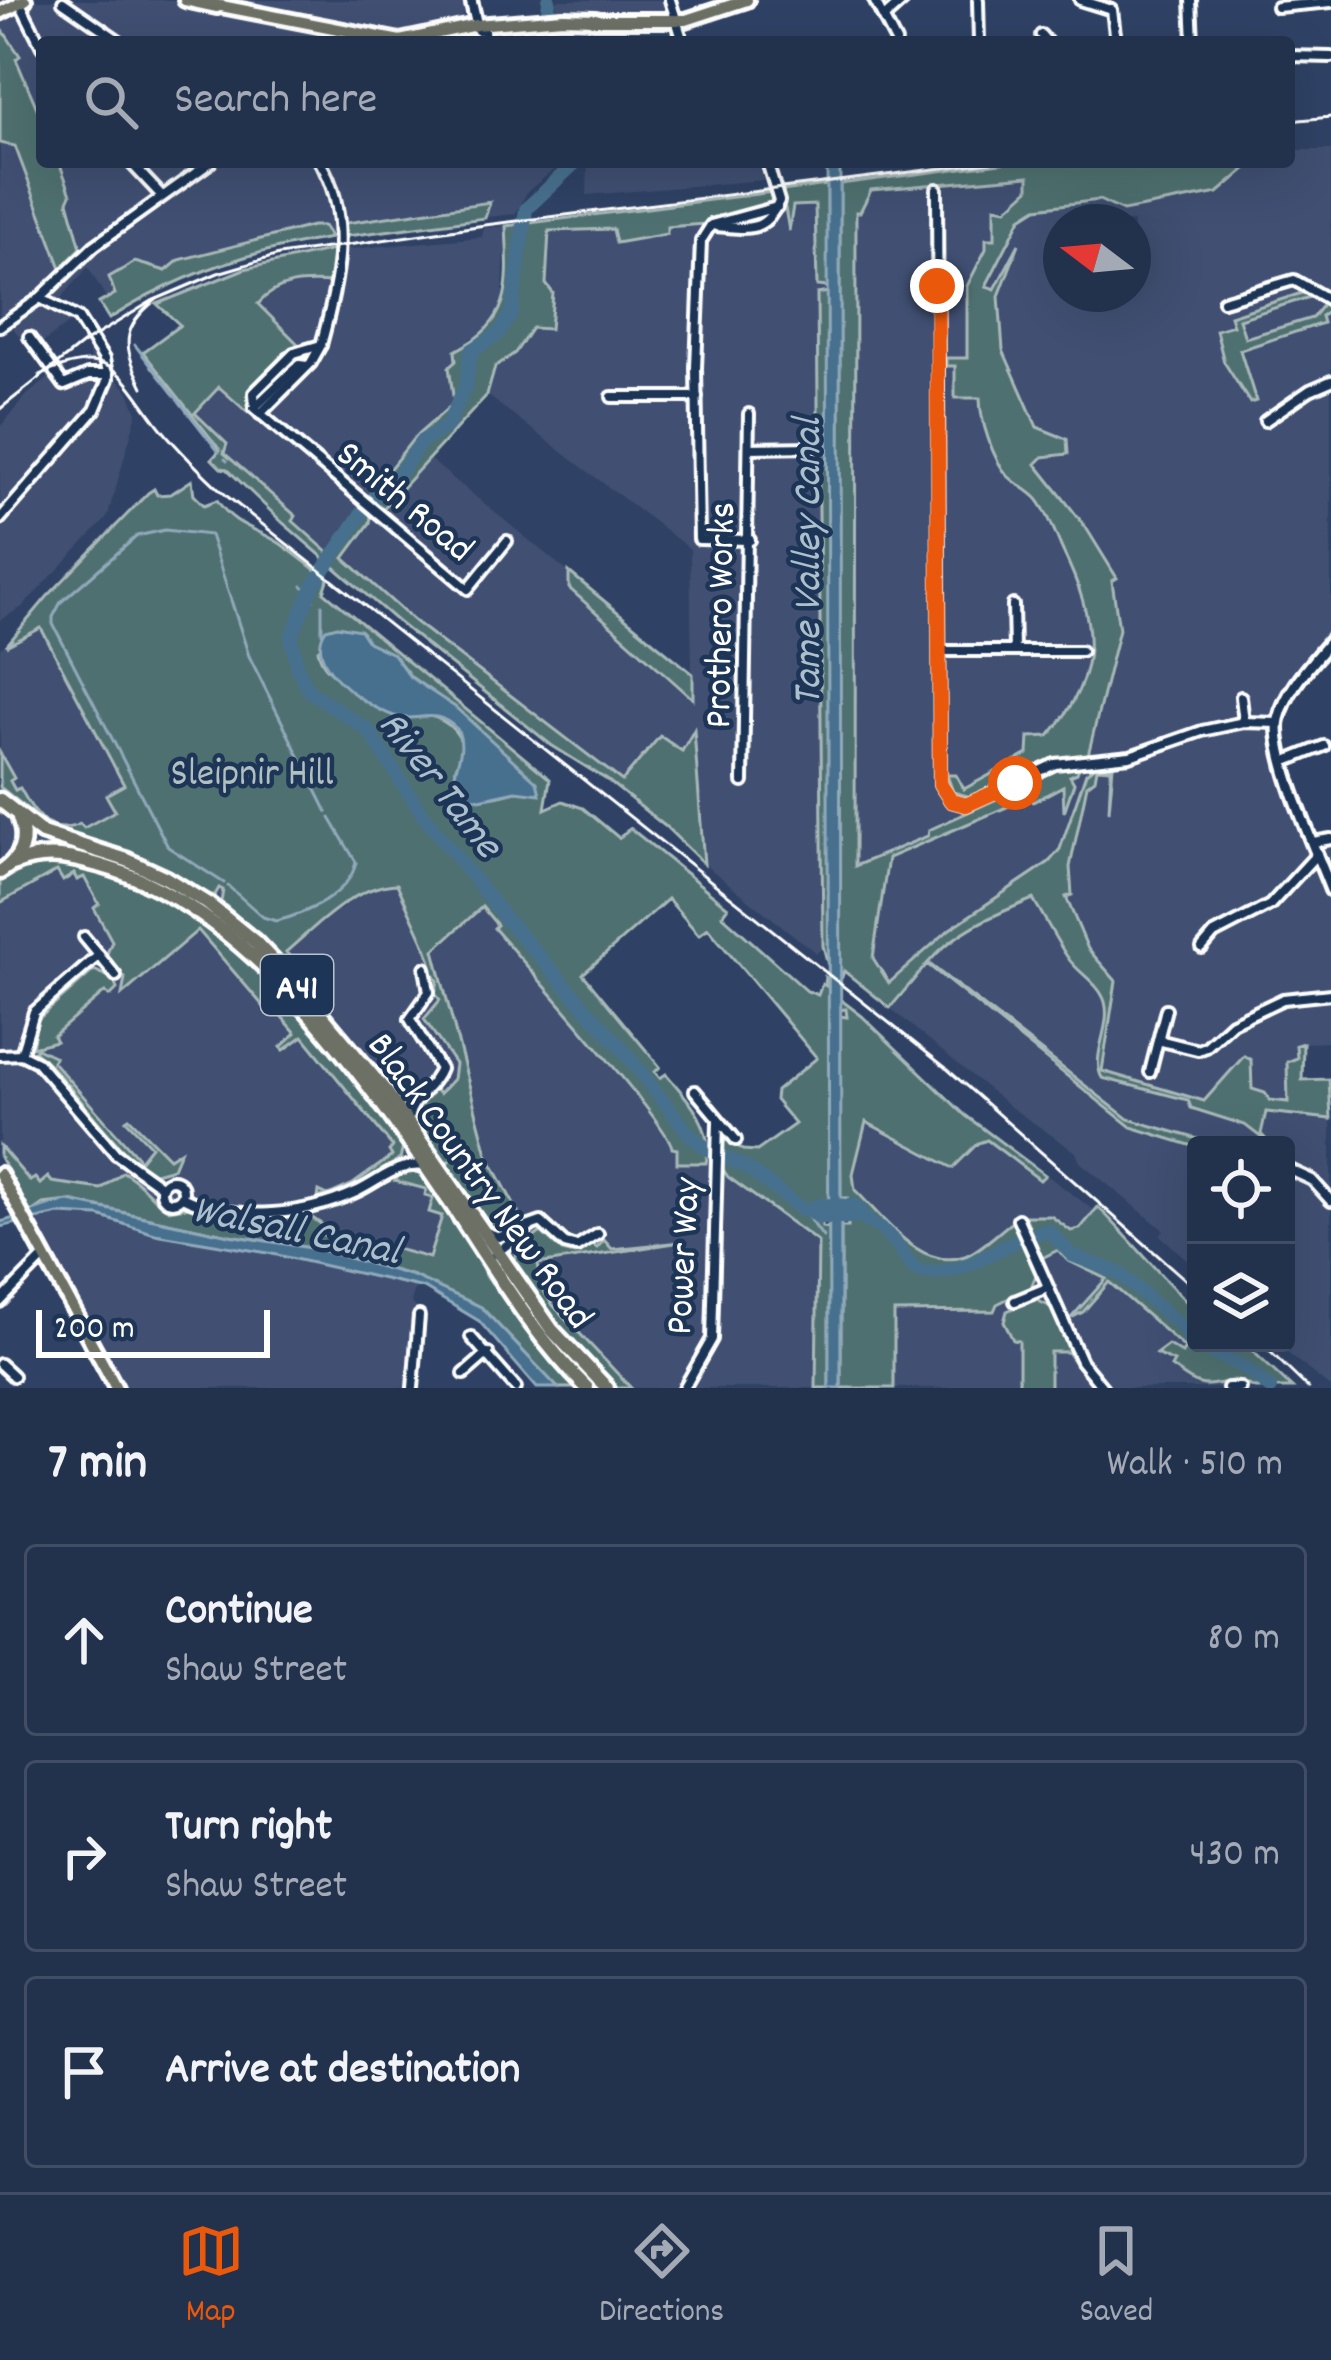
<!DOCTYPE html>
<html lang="en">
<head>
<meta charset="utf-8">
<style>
	body { margin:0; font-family:Dekko,sans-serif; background:#2b3a53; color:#f1f3f6 }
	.controls { position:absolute; right:36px; bottom:36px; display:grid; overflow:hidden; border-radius:12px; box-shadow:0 12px 48px #0002 }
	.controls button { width:108px; height:108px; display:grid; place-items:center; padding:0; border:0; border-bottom:3px solid #404d64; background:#23324c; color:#f1f3f6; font:60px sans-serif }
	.compass { position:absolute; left:1043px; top:204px; width:108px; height:108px; border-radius:50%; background:#23324c; box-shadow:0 12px 48px #0002; rotate:286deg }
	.scale { position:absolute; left:36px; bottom:30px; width:234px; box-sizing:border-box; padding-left:12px; border:6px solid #fff; border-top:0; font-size:33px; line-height:42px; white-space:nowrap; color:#fff; -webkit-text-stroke:9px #1d3557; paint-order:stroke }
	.stop { position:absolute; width:36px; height:36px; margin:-27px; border:9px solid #ea580c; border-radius:50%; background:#fff }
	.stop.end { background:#ea580c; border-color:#fff; box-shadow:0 3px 12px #0008 }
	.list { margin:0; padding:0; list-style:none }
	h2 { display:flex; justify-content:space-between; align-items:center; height:156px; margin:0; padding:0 48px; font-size:51px }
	h2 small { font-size:39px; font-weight:400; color:#a3aab5 }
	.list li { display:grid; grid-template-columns:78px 1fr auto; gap:36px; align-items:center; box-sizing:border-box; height:192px; margin:0 24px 24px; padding:0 24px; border:3px solid #404d64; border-radius:12px }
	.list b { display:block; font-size:45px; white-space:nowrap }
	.list p { margin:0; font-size:39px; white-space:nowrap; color:#a3aab5 }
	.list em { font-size:39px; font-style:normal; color:#a3aab5 }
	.icon { flex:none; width:66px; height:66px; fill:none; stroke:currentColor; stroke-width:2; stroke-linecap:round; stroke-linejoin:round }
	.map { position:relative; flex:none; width:1331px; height:1388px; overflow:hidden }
	.search { position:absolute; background:#23324c; box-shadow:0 12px 48px #0002; left:36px; right:36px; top:36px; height:132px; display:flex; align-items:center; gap:30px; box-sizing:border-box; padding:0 42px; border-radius:12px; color:#a3aab5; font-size:45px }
	.sheet { height:804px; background:#23324c }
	nav { display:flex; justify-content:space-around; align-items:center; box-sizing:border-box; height:168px; border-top:3px solid #404d64; background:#23324c; font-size:33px; color:#a3aab5 }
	nav a { display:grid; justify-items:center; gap:6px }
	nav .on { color:#ea580c }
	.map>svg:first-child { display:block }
	.built { fill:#415072; fill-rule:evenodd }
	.green { fill:#507070; stroke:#a8b8b8; stroke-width:3; fill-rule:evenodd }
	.water { fill:#46708e; stroke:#90a9bb; stroke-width:3 }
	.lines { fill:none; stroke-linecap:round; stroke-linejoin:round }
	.stream { stroke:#90a9bb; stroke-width:3 }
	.river { stroke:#46708e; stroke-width:14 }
	.minor-casing { stroke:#fff; stroke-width:16 }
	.tertiary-casing { stroke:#fff; stroke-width:18 }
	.primary-casing { stroke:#fff; stroke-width:20 }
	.trunk-casing { stroke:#fff; stroke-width:21 }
	.minor { stroke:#1d3557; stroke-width:8 }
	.tertiary { stroke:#1d3557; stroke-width:9 }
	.primary { stroke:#6c7065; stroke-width:10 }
	.trunk { stroke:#6c7065; stroke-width:12 }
	.tram { stroke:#fff; stroke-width:3 }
	.route { stroke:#ea580c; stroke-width:15 }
	.labels { text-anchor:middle; stroke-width:9; stroke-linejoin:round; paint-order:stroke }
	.shield { fill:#1d3557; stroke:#bbc2cd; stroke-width:3 }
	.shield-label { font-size:36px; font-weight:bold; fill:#fff }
	.street-label { font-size:39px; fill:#fff; stroke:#1d3557 }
	.park-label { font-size:39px; fill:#b0bfbf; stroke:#1d3557 }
	.water-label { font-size:42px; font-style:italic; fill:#acbfcc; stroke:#1d3557 }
</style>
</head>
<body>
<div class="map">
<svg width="1331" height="1388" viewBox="0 0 1331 1388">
	<rect width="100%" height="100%" fill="#2f4265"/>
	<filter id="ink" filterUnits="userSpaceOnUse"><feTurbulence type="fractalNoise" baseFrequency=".00833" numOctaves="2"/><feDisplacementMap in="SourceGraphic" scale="24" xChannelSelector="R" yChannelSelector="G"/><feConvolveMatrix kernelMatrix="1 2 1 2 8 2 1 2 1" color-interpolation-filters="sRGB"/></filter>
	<g filter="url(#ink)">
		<!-- built -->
		<g class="built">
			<polygon points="0,0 195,0 380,42 42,42 42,120 28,93 16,59 19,56 0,26"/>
			<polygon points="230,0 461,0 464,10 461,23 417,31 374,30"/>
			<polygon points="556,0 667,0 666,14 557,14"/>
			<polygon points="0,143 15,146 65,273 84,255 59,162 563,162 527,192 515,214 487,217 490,203 346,223 344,236 327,239 324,233 166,271 135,262 109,277 115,294 107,299 88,267 58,302 84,317 108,358 110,372 129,392 137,413 107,518 22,607 0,620 0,427 27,395 58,371 66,382 102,368 90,364 89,348 71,322 42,343 47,355 38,362 8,321 0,326"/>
			<path d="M1289,150H1331V640L1285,704L1279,743L1313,841L1331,839V868L1324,871L1331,890V1042L1303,1043L1300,1115L1331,1119V1388L1275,1343H1286V1145H1196V1268L1160,1235L1164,1230L1080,1162L1076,1152L1009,1106L835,963L825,965L823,948L816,953L704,864L666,827L607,780L551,745L398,622L337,567L370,523V516L361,507L331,554L292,520L296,515L220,450L143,352L180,325L157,304L244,269L306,253L482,237L484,228L506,226L502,308L490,329L470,339L449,368L454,402L414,438L380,512L428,458L692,673L690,549L487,395L495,367L515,353L545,291L549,231L666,227L773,203V192L782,191H852L1029,175L1123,211L1218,193L1254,162H1289ZM1061,222H1133V294H1061Z"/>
			<polygon points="588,162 757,162 764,180 587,195"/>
			<polygon points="40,628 185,871 224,891 340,910 358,895 381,884 397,883 481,906 678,1136 677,1163 706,1163 709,1156 721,1164 728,1177 818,1242 816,1388 547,1388 496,1331 448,1295 416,1285 411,1302 419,1311 413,1388 116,1388 0,1174 0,648"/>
			<polygon points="841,1000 862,1016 965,1115 1095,1211 1072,1254 1191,1343 1266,1388 835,1388 835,1008"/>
		</g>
		<!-- green -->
		<g class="green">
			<polygon points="0,26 20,56 16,59 42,120 42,162 59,162 71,194 68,201 81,248 61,268 15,146 0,143"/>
			<path d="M1008,162H1254L1218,193L1123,211L1099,200L1037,208L1021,218L986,286L995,289L1019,244L999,296L1003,350L1037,427L1067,439L1068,454L1043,457L1036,464L1085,526L1117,578L1112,581L1119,629L1088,755L1055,759L971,797L953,792L947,775H956L964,789L1028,754L1029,737L1049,736C1104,671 1097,622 1062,549C1055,533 1048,512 1037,499C1029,490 1017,485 1008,476C993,460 980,420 980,398H955V366H946V358H967V286L986,249V239H995V207L1007,209L1029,189V176L871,190L860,212H856L855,866L928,836L929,830L997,799C1035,797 1037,766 1080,765L1077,773L1070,776L1074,783L1064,812L1063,786L1033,802L1030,797L888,858L873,958L889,983L950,929L1049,862L1060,849L1086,773L1095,766H1113L1109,811L1111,769L1097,768L1095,779L1087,785L1070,867L1072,895L1066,897L1088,949L1116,981L1102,1071L1204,1101L1244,1056L1251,1060L1252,1089L1265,1093L1270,1100L1288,1102L1287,1062L1297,1058L1296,1045L1303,1043L1302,1080L1329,1079L1331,1119L1266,1112L1261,1134L1271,1145L1245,1125L1191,1108L1188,1100L1102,1078C1090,1056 1112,1027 1105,1002C1099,983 1079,974 1068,958C1055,939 1045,918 1033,899C994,915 956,930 928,963L1128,1119L1205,1141L1238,1145L1196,1147L1131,1127L927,964L890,1008L844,971L842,977L839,975L840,184Z"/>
			<polygon points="827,185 828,287 817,286 815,205 793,206 789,231 782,191"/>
			<path d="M773,192V204L767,208L705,224L667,227V234L616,243L613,229L549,231L546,284L553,293L550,329L532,328L515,353L495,367L487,395L380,512L365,500L414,438L454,403L449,367L456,361L455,351C513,321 509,287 506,226Z"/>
			<polygon points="490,202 485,218 339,237 339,224"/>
			<path d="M312,226H323L331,238C251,250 177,275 109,319L99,303L115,294L109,277L135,262L166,271L179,260Z"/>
			<path d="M333,250L332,283C304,281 278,281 258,304L298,344L249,392L247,412L219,387L195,413L227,444L224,453L296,516L293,521L330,554L361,507L371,516L370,523L344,558L414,621L622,781L660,736L682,751L694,730L704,864L666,827L607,780L551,745L398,622L283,523L227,469L221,468L212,459L220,450L143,352L180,325L157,304L244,269Z"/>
			<polygon points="1308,291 1313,296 1239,319 1245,338 1312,318 1323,304 1331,310 1321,316 1323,323 1240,350 1256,401 1250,403 1224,362 1216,330 1233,325 1230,316"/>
			<polygon points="828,292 829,968 823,946 817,294"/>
			<path d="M192,480L194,495L204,505L217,500C235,528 258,528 281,544C297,555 313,568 328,580L324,592L550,779L545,809L563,801L583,808L619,838L630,828L728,907L722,915L807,991L818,995L822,984L826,986L825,977L829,980V1199L822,1200V1227L830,1228L829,1388H816L818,1242L728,1177L718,1162V1145L729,1139L743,1150L757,1151L795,1124L775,1100L776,1091L817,1058L708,928L699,935L668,899L583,974L660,1067L655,1072L660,1078L666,1074C689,1100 715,1128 706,1163H677V1149L672,1148C671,1127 521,960 494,928L497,925L482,907L434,950L487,1154L519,1214L515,1226L511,1220L509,1223L514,1227L499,1232L492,1228L447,1164L449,1161H445L416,1120V1105L434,1088L439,1094L453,1079L455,1064L424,1019L440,1000L435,993L438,981L427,965L431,962L427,950L397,884C355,885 317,925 286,952L329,1002L325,1005L248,925L221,902L223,890L219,888L215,895H208L130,853L50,827L0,787V753L14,778L10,781L15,790L20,788C34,813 48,838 80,824L84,828L115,811L106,795L124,785L41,628L6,646L47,597L148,493L154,489L157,495L171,494ZM342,627L362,632L367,642L394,656L411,677L470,720L516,766V791C495,797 471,804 454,787L456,767L464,750C453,706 407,716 371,702C359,697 350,688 340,680C329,670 321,665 318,650Z"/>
			<polygon points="569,572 693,674 693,699 569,588"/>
			<path d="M52,862C208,884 309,1017 398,1135L403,1147L400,1159L358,1185L318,1198L319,1191L328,1195L353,1184L392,1156L389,1151L393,1147L303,1036L284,1050L281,1047L296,1033L270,1003L264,1007L198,930L122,995L125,978L106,956L112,941L94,908L99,904L84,877L77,880L74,874L63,881L57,871L0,903V882L33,864Z"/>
			<polygon points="94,970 113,979 117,989 110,996 105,992 53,1036 56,1041 32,1047 37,1020"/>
			<path d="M838,988L841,1000L862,1016L965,1115L1045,1175L1040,1180L987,1140L978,1143L953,1168L866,1122L853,1174L855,1190C883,1217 920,1272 965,1256C981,1250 998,1232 1012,1222L1037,1273L1031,1287L997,1304L994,1311L894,1312V1388H841V1227H848V1198H841L839,1016L847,1017L846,1009L839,1010Z"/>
			<path d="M37,1048L55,1057L52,1061L140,1160L151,1146L126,1120L129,1118L169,1158L180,1151L173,1168L151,1174C103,1139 74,1083 34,1051Z"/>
			<path d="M0,1146L30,1181L35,1178L40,1184L48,1177L52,1182L101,1189L123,1172C144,1183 152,1201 169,1210L186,1207L247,1219L308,1215L324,1226L323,1235L369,1248L371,1242L429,1258L442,1216L429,1212L433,1198L425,1195L426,1189L395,1181C402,1169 415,1169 425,1178L474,1247L485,1275L579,1388H558L481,1307L413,1276L317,1249L229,1235L70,1201L43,1204L30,1213L0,1157Z"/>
			<path d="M1098,1207C1133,1241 1161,1278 1196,1311V1343L1246,1345L1292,1388H1255L1235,1380C1200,1388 1201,1388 1171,1367L1174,1362L1156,1354L1168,1345L1182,1353L1185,1348L1109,1282L1083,1312L1071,1318L1106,1279L1067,1260L1058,1250L1042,1258L1025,1216H1051L1071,1231L1080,1229Z"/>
			<path d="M541,1232L562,1251L574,1254L593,1245L597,1248L604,1240L612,1249L681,1242L538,1264L543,1290L552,1304L631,1388H618C575,1352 545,1307 514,1261L517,1250Z"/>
			<polygon points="1034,1299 1051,1307 1075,1359 1074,1362 1067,1352 1050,1352 1050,1388 1019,1388 1019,1341 1013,1340 1004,1322 1007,1311"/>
		</g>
		<!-- water -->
		<g class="water">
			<polygon points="827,162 840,162 841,1388 829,1388"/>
			<path d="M337,626L360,630L368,642L393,654L410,677L455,707L537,782L540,794L516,791L480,799L459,794C445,770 470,757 457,729C431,705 419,724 394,716C364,705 302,664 326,629Z"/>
			<path d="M69,1201L229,1235L317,1249L413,1276L481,1307L558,1388H537L479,1321L424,1288L268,1253L155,1234L99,1216L59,1214L0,1227V1222C25,1216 44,1204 69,1201Z"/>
		</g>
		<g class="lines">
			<!-- stream -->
			<g class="stream">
				<polyline points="135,345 219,452"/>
				<polyline points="225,459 227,461"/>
				<polyline points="330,556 333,558"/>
				<polyline points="302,586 311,591"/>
				<polyline points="308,598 313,600"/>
				<polyline points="322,605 322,633"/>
				<polyline points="224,883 168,847 53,624 53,617 61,602 137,536 165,530 210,535 249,656 327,812"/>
				<path d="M228,886L263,917L276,921C306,914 350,894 356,862L330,818"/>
				<polyline points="803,1210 823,1237"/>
				<polyline points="1266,1388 1267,1384"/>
			</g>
			<!-- river -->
			<g class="river">
				<polyline points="549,0 546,34 553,42"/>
				<path d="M576,162L526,209L512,313L498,334L471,351L466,385L447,426L422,441L396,478L370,501L313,586L291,637L298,670L309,691L368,730L423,815L505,918L624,1051L690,1135L706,1148L747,1168L803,1210L822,1205L857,1206L868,1222L881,1228L894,1241L915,1270C965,1284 1004,1236 1049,1231L1072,1255L1120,1274L1183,1328L1191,1343L1244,1367L1270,1388"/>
				<polyline points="809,1211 820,1217 866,1217"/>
			</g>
			<!-- minor casing -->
			<g class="minor-casing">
				<g id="minor">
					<polyline points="670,0 683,42"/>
					<polyline points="874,0 896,42"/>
					<polyline points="978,0 979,42"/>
					<polyline points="1080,0 1112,10 1116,42"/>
					<polyline points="1191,0 1193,42"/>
					<polyline points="19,1 42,47"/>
					<polyline points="63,2 121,42"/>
					<polyline points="1277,7 1331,2"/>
					<polyline points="885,17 904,0"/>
					<polyline points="484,30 485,42"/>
					<polyline points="1041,35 1047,42"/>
					<polyline points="1289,56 1331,57"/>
					<polyline points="130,162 162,196"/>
					<path d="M320,162C354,218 337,287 321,345L294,353L254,393L255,409L468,589L507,541"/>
					<polyline points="937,189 940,784 951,801 966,805 1055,764 1130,756 1202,731 1244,722 1278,723"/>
					<path d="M716,226C747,229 765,233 779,201L767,162"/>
					<polyline points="1223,301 1294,280 1331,301"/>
					<polyline points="0,326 40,298 94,246 211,162"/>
					<polyline points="29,337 64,385 88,375 108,375"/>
					<polyline points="612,397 697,397"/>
					<polyline points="254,408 299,365 307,366"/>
					<polyline points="260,414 311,363 321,345"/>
					<polyline points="1265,421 1310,390 1331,381"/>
					<polyline points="750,448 814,447"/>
					<polyline points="0,519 95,410 108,379 104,359 78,318 40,298"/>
					<polyline points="750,540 699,539 696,368 701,241 711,225 777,207"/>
					<polyline points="1013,605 1014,651"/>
					<polyline points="940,651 1081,651"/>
					<polyline points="1241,697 1244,722"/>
					<polyline points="1284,762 1324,746"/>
					<polyline points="743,782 749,414"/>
					<polyline points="1313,842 1331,839"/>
					<polyline points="84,937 116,976"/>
					<polyline points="1202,948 1214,934 1270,905 1317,854"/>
					<polyline points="1158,1040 1198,1050 1206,1047 1232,1023 1283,999 1331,994"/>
					<polyline points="21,1054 34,1012 99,955"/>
					<polyline points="0,1055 21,1054 37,1062 116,1154 162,1187"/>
					<polyline points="1150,1072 1166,1009"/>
					<polyline points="695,1091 736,1140"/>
					<path d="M408,1119C412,1096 432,1090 440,1069L410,1019L429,992L425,968"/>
					<polyline points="1286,1168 1312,1180 1331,1201"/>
					<circle cx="172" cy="1191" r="11"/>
					<path d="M182,1197C234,1223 304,1216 356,1192C380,1181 397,1162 425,1166"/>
					<polyline points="1018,1219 1081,1361 1103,1388"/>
					<polyline points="486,1232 499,1237 541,1222 565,1244 577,1247 598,1234"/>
					<polyline points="495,1254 530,1227"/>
					<polyline points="1015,1301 1047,1288"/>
					<polyline points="0,1302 45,1256"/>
					<polyline points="471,1337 516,1388"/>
					<polyline points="0,1364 13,1376"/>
					<polyline points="464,1374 488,1353"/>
					<polyline points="413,1388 419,1316"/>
					<polyline points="684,1388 712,1339 718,1122"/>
					<polyline points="1228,1388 1240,1388"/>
				</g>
			</g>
			<!-- tertiary casing -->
			<g class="tertiary-casing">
				<g id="tertiary">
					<polyline points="471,0 478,30"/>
					<path d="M1331,640C1312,663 1286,689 1279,719C1271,754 1317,853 1331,890"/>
				</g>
			</g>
			<!-- primary casing -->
			<g class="primary-casing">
				<g id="primary">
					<polyline points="185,0 217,7"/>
					<polyline points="211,4 400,41 476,25 563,18 596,19"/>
					<polyline points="0,13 25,0"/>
					<polyline points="592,20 686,20 747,0"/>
					<polyline points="0,1174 116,1388"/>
				</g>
			</g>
			<!-- trunk casing -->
			<g class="trunk-casing">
				<g id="trunk">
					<polyline points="0,800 42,833 127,860 166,878 208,904 255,942 298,987 387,1093 552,1330 607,1388"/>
					<path d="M13,864C44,851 70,857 102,866C252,908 374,1088 456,1211C497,1273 534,1336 587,1388"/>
					<path d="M0,872C21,859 28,842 19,818"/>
				</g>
			</g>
			<!-- minor -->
			<use href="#minor" class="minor"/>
			<!-- tertiary -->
			<use href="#tertiary" class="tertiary"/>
			<!-- primary -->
			<use href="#primary" class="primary"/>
			<!-- trunk -->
			<use href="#trunk" class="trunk"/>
			<!-- tram -->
			<g class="tram">
				<polyline points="1289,121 1331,117"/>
				<path d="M40,375C115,342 120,376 161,428C181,453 204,475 228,497L946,1068L1196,1289"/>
				<path d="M143,387C123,347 119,329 157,299"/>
				<polyline points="0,409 85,342 152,301 218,273 279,255 485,225 991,162"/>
				<polyline points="1261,1343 1308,1388"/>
			</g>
		</g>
	</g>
	<g class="lines" filter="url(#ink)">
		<!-- route -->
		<polyline class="route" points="937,286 940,784 951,801 966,805 1015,783"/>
	</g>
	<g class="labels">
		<!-- shield labels -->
		<rect class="shield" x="261" y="955" width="72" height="60" rx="9"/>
		<g class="shield-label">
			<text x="297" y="998">A41</text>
		</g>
		<!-- street labels -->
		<g class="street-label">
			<text transform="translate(407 499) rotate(40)" y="14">Smith Road</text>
			<text transform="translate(717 615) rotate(-89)" y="14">Prothero Works</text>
			<text transform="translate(483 1179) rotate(54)" y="14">Black Country New Road</text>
			<text transform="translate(680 1256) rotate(-87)" y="14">Power Way</text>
		</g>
		<!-- park labels -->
		<g class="park-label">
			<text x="252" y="784">Sleipnir Hill</text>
		</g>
		<!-- water labels -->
		<g class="water-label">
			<text transform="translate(804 562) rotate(-90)" y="15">Tame Valley Canal</text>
			<text transform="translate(443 782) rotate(52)" y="15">River Tame</text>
			<text transform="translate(297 1227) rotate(12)" y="15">Walsall Canal</text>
		</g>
	</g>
</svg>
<div class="controls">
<button><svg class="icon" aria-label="locate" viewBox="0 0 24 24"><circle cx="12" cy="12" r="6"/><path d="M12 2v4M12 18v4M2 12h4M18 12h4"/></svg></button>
<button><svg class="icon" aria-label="layers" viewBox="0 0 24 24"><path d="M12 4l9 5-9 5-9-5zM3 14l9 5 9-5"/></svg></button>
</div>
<svg class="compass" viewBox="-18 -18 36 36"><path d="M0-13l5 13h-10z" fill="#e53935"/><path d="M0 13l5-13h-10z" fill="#a3aab5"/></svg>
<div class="scale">200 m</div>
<div class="stop" style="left:1015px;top:783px"></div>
<div class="stop end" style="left:937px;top:286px"></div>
<div class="search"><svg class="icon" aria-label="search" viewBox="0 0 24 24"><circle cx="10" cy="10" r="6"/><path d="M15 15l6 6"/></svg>Search here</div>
</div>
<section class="sheet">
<h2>7 min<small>Walk · 510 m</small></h2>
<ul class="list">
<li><svg class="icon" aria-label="ahead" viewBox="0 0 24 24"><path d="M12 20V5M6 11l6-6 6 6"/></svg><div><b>Continue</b><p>Shaw Street</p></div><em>80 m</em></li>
<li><svg class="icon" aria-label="right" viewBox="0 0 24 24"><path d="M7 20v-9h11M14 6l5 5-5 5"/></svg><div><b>Turn right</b><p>Shaw Street</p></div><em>430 m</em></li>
<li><svg class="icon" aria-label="arrive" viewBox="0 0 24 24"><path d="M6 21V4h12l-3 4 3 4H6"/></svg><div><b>Arrive at destination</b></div></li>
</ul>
</section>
<nav>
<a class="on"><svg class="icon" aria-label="map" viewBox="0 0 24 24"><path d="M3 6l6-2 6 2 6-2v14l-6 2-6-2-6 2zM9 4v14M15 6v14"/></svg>Map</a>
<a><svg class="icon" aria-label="directions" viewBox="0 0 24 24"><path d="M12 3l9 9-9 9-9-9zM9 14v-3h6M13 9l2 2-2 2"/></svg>Directions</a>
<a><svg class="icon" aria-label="saved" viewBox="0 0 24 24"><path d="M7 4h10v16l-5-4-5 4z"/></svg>Saved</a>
</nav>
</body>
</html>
